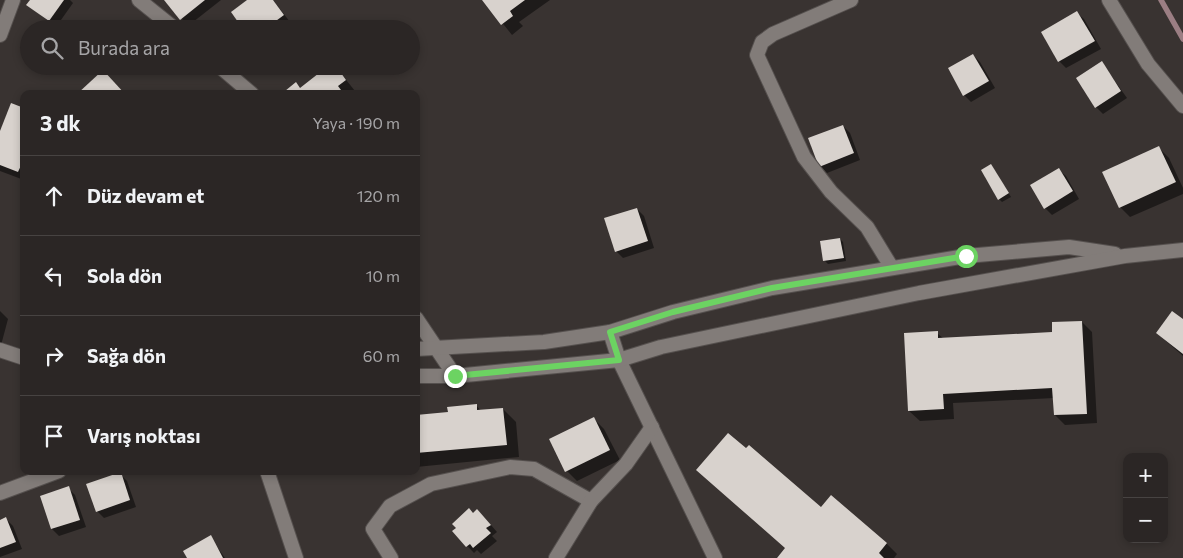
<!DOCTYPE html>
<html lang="tr">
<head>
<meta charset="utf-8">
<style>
	body { margin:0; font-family:Commissioner,sans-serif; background:#332e2d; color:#f1f3f6 }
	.controls { position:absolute; right:15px; bottom:15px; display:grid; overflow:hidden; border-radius:10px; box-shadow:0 2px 8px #0003 }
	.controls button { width:45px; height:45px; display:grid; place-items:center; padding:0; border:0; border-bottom:1px solid #474342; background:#2b2625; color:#f1f3f6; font:25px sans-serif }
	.stop { position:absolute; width:15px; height:15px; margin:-11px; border:4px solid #6cd362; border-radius:50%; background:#fff }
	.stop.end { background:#6cd362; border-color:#fff; box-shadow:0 1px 5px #0008 }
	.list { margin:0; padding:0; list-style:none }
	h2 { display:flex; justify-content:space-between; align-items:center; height:65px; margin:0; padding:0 20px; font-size:21px }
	h2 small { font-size:16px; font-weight:400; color:#a6a5a7 }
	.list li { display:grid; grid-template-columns:32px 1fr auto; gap:15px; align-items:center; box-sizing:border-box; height:80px; padding:0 20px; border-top:1px solid #474342 }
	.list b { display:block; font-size:19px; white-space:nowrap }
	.list em { font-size:16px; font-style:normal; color:#a6a5a7 }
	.icon { flex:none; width:28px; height:28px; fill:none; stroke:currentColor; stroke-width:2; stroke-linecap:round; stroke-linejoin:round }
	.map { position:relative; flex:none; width:1183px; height:558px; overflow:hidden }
	.search { position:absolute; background:#2b2625; box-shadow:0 2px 8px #0003; left:20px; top:20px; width:400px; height:55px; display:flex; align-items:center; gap:12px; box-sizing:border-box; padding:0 18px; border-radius:28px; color:#a6a5a7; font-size:19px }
	.panel { position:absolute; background:#2b2625; box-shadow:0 2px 8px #0003; left:20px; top:90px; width:400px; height:385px; border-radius:10px }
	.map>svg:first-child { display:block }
	.shadow { fill:#0007 }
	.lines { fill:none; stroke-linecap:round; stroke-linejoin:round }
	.stream { stroke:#9b7e83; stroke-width:5.5 }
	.building { fill:#d8d2cd }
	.minor-casing { stroke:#55504e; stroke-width:16 }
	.tertiary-casing { stroke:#55504e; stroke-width:16 }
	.minor { stroke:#827c79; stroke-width:14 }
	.tertiary { stroke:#827c79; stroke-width:14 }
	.route { stroke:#6cd362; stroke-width:6 }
</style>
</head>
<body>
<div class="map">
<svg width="1183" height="558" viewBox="0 0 1183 558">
	<rect width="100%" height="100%" fill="#393331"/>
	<!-- shadow -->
	<g class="shadow">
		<polygon points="31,0 70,0 73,3 56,27 28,5"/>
		<polygon points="166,0 221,0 188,26"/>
		<polygon points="249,0 273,0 290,22 281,29 245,29"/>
		<polygon points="484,0 550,0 519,22 523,26 512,35"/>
		<polygon points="1077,13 1084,19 1101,49 1066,68 1059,61 1042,32"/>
		<polygon points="973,55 980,62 995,88 971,102 964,95"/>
		<polygon points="1102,63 1127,98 1103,114 1096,107"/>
		<polygon points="335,66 355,91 351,94 289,94 300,89"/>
		<polygon points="24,109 24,180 0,171 0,134"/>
		<polygon points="843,126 850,133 860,160 827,173 820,166"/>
		<polygon points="1159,148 1169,158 1183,188 1183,194 1130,217 1120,207"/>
		<polygon points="991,165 1011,197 1002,202 999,199"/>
		<polygon points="1059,170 1066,176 1079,199 1052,215 1045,208"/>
		<polygon points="637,209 644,216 654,248 623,258 616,251"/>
		<polygon points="840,239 843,242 846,261 828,264 825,261"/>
		<polygon points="0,311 8,319 0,349"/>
		<polygon points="1183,320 1183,356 1157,333"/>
		<polygon points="1082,322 1092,332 1097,423 1065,425 1055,415 1054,398 953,403 954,419 920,421 909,411 937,333 944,339 1054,333"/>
		<polygon points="476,405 481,411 503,409 516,422 519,457 416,467 416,417 449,414"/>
		<polygon points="594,419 604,429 620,460 577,481 567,471"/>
		<polygon points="120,474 127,481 136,507 104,518 97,511"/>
		<polygon points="68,488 75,495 86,527 59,536 52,529"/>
		<polygon points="831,497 887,544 897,554 894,558 778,558"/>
		<polygon points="473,514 484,517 497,532 492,536 497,541 481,554 477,550 474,553 454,532"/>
		<polygon points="6,519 13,526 22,549 0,557 0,521"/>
		<polygon points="210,537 225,558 188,558"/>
	</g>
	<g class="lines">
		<!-- stream -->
		<polyline class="stream" points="1161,0 1183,39"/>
	</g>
	<!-- building -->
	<g class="building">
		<polygon points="30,0 64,0 49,21 26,5"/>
		<polygon points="164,0 205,0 180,20"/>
		<polygon points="247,0 273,0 284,15 265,29 243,29 231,12"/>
		<polygon points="482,0 525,0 510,11 513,16 501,25"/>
		<polygon points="1077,11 1095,41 1058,62 1041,32"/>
		<polygon points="973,54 989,81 963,96 948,68"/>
		<polygon points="1102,61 1121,91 1095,108 1076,78"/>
		<polygon points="328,66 336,66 346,80 338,86 344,94 287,94 285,91 296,82 300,88"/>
		<polygon points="103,70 125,94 77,94"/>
		<polygon points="11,103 24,108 24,159 18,172 0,165 0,131"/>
		<polygon points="843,125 854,153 819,167 808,138"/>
		<polygon points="1159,146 1176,182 1119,208 1102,172"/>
		<polygon points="991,164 1009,193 998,200 981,170"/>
		<polygon points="1059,168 1073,191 1044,209 1030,185"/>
		<polygon points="637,208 648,241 615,252 604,218"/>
		<polygon points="840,238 844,258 823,261 820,241"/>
		<polygon points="1172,311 1183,319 1183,354 1156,333"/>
		<polygon points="1082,321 1087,414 1054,415 1052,388 943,394 944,409 908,411 904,333 938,331 938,338 1052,332 1052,322"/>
		<polygon points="477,404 477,410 503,408 507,445 416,453 416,415 448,412 447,407"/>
		<polygon points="594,417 610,450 565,472 549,439"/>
		<polygon points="728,433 746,448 749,445 821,507 831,495 887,543 879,553 884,558 777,558 785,548 696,470"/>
		<polygon points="121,472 130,500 96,512 86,484"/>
		<polygon points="69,486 80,520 51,529 40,496"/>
		<polygon points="469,508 473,513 477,509 491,525 486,528 491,533 473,548 470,544 466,547 452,531 456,528 452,524"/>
		<polygon points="6,517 16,542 0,548 0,520"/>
		<polygon points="211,535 223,558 187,558 183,551"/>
	</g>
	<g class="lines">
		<!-- minor casing -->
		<g class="minor-casing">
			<g id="minor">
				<polyline points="851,0 773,34 762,42 757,55 804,157 831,192 867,227 892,268"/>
				<polyline points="1109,0 1148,64 1183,106"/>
				<polyline points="610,332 619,360 715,558"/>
				<polyline points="267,471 296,558"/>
				<polyline points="0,493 59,471"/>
				<polyline points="391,558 373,529 390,506 431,484 510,467 534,469 591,501"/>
				<polyline points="556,558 591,501 626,464 652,427"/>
			</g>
		</g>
		<!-- tertiary casing -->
		<g class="tertiary-casing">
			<g id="tertiary">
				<polyline points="139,0 175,29"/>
				<polyline points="0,35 13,0"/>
				<polyline points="219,66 252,94"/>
				<polyline points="416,318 455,376"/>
				<polyline points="416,349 544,342 610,332 673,312 772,288 966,256 1069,247 1115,254"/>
				<polyline points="0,350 24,358"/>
				<polyline points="416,376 455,376 619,360 661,347 919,293 1125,256 1183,250"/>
			</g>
		</g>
		<!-- minor -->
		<use href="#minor" class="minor"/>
		<!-- tertiary -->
		<use href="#tertiary" class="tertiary"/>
	</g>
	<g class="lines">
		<!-- route -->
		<polyline class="route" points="455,376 619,360 610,332 673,312 772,288 966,256"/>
	</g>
</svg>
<div class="controls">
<button>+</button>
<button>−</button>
</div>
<div class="stop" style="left:966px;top:256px"></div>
<div class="stop end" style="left:455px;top:376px"></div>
<div class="search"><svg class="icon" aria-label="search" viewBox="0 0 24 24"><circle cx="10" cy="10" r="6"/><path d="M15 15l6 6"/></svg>Burada ara</div>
<section class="panel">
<h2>3 dk<small>Yaya · 190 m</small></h2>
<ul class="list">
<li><svg class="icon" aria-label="ahead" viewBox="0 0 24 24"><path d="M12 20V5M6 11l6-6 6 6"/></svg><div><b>Düz devam et</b></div><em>120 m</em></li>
<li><svg class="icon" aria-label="left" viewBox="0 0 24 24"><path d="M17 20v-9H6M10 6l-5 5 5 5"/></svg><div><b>Sola dön</b></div><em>10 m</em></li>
<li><svg class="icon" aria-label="right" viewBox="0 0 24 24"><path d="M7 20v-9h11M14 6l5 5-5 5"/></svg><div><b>Sağa dön</b></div><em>60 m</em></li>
<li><svg class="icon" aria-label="arrive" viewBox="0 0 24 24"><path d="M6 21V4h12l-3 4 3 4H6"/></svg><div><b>Varış noktası</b></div></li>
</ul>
</section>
</div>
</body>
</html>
